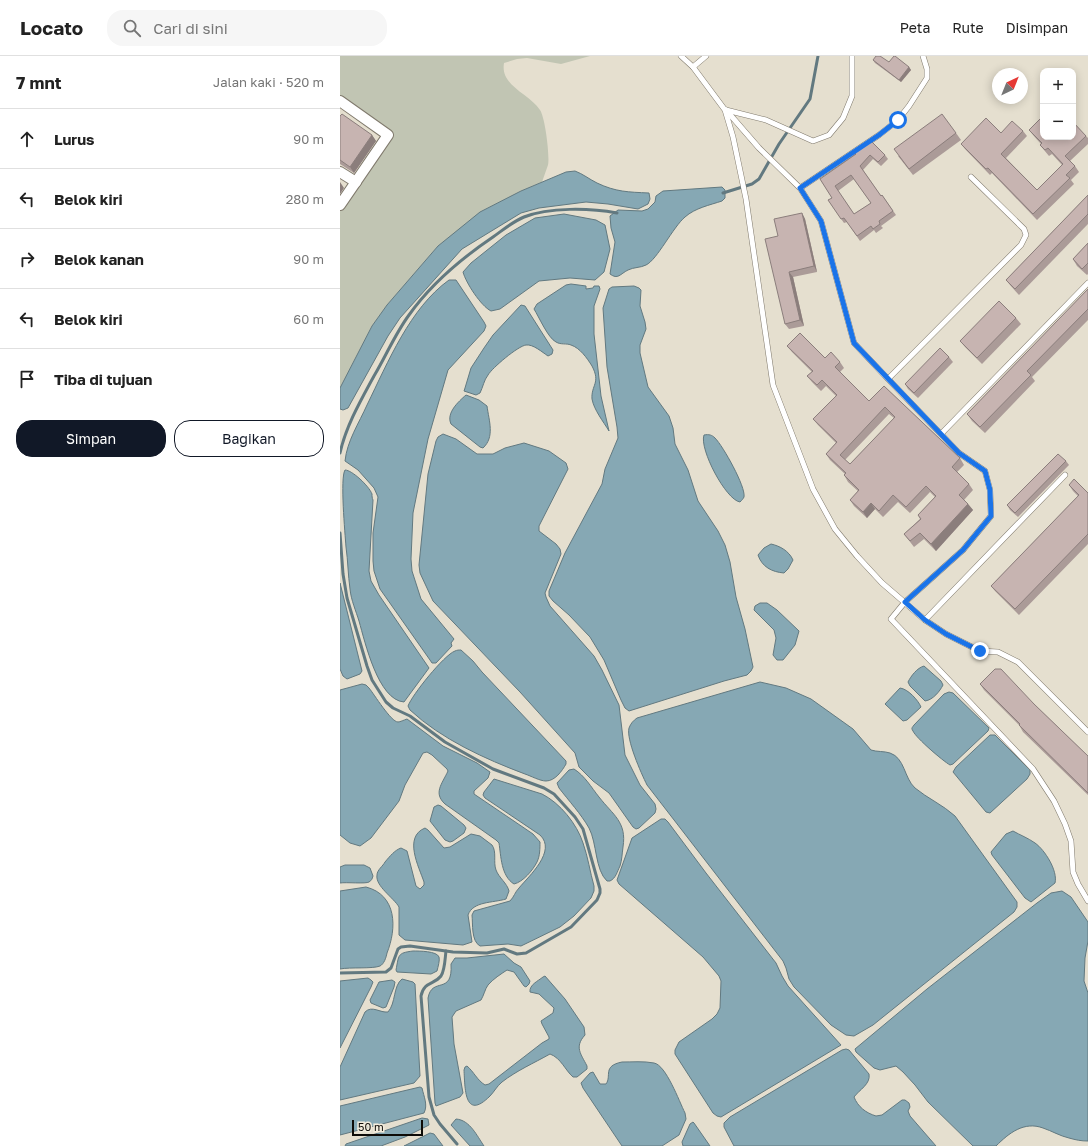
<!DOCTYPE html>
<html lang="id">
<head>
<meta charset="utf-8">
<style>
	body { margin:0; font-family:"Golos Text",sans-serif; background:#f6f6f6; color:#222 }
	.controls { position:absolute; right:12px; top:12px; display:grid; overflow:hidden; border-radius:8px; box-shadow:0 2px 10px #0003 }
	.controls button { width:36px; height:36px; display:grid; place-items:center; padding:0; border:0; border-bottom:1px solid #e0e0e0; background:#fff; color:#222; font:20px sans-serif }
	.compass { position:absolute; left:652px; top:12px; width:36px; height:36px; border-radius:50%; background:#fff; box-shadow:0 2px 10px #0003; rotate:43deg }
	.scale { position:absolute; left:12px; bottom:10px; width:71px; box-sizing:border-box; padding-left:4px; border:2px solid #0d0b07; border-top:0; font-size:11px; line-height:14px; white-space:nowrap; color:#0d0b07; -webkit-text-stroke:3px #f2ecdc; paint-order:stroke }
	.stop { position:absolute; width:12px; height:12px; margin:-9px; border:3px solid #1a73e8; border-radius:50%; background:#fff }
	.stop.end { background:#1a73e8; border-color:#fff; box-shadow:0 1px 4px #0008 }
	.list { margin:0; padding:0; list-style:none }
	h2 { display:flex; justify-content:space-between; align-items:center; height:52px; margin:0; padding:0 16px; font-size:17px }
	h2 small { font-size:13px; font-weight:400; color:#767676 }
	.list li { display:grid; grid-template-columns:26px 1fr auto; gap:12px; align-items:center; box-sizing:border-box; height:60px; padding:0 16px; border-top:1px solid #e0e0e0 }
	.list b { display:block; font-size:15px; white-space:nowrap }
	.list em { font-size:13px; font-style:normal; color:#767676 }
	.actions { display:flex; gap:8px; padding:12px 16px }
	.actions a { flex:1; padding:9px 0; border:1px solid #111827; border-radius:16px; text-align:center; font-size:14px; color:#111827 }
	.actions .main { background:#111827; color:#fff }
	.icon { flex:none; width:22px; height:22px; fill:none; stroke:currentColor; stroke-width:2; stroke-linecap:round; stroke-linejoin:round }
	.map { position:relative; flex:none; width:748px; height:1090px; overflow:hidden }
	header { display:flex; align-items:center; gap:24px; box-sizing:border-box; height:56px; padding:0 20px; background:#fff; border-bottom:1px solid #e0e0e0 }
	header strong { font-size:19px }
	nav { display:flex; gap:22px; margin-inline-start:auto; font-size:14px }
	.search { width:280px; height:36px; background:#f6f6f6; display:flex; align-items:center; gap:10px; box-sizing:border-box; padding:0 14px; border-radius:16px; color:#767676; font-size:15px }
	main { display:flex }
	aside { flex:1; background:#fff }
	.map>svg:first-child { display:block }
	.green { fill:#c1c5b3 }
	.water { fill:#86a8b4; stroke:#627980 }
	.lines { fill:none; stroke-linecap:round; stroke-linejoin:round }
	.stream { stroke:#627980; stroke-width:3 }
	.service-casing { stroke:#807a6d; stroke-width:6 }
	.minor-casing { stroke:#807a6d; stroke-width:12 }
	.service { stroke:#fff; stroke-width:5 }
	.minor { stroke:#fff; stroke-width:10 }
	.wall { fill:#ab9b98; fill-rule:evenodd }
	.shaded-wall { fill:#8b7e7c }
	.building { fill:#c7b4b1; stroke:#8b7e7c; fill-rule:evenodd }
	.route { stroke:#1a73e8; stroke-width:5 }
</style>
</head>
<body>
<header>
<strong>Locato</strong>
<div class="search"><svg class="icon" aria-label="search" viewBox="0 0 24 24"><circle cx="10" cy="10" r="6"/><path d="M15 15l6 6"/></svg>Cari di sini</div>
<nav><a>Peta</a><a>Rute</a><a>Disimpan</a></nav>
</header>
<main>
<aside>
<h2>7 mnt<small>Jalan kaki · 520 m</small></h2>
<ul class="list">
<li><svg class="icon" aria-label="ahead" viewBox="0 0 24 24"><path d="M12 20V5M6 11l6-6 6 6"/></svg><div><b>Lurus</b></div><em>90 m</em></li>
<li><svg class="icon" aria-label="left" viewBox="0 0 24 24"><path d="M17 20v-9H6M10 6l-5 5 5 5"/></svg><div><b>Belok kiri</b></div><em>280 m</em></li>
<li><svg class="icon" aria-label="right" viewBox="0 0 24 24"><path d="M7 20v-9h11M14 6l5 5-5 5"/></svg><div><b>Belok kanan</b></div><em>90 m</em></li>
<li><svg class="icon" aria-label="left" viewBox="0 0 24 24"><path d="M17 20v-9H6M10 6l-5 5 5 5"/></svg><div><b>Belok kiri</b></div><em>60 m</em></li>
<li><svg class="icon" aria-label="arrive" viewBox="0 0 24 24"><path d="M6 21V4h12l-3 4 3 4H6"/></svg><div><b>Tiba di tujuan</b></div></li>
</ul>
<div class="actions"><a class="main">Simpan</a><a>Bagikan</a></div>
</aside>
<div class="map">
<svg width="748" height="1090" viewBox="0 0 748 1090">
	<rect width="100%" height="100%" fill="#e5dfcf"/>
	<!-- green -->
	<path class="green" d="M0,0H250L221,8L187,2L177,3L164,7C160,30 189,37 200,54C205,61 210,100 208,109C206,115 204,120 202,126L181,135L98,190L47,249L32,270L0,333V149L48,79L0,45Z"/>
	<!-- water -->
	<g class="water">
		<path d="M235,115C243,118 249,123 257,127C276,136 288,136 309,137L310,143L308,148L298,153L268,148L246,146L199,152L181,157L122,193L60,262L48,280L8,352L3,354L0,353V332L32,270L47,249L98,190L140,156L181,135L226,116Z"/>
		<path d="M382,131L385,134V142L382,145C370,149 355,152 345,161C333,171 317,204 306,209C300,212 294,211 288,214C280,218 278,224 270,218L275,186L271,172L270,160L278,154L302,155L308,153L315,146L316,140L323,135Z"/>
		<path d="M224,158L256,164L265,169L270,193L264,216L255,224L230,222L199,225L160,253L151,255C141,250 126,227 123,216L131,207L166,179L195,162Z"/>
		<path d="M109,224H116L144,266L146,270L144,275L108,314L88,383L73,457L71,503L72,515L81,543L114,583L111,587L112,590L96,607H92L90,604L40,533L34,515L33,505V477L38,441L34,432L18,414L5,405C7,385 19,367 27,349C48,306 70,252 109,224Z"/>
		<path d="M231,228L246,230V233L253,232L254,230H259L260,233L254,250V278L261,340L269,375C263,365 254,354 252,343C251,329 261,327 252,310C247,302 240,292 231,289C226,287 221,289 216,286C208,282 199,261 194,253L197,248L226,229Z"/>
		<polygon points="294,230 299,232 301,234 300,250 305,266 306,273 300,289 300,297 308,331 329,360 333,372 335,388 348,414 358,445 378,475 385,489 390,506 396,541 405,573 413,611 411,615 407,619 384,625 289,655 285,652 281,644 264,604 250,581 229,559 213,545 209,540 209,535 225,497 262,428 265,413 278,382 277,371 267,311 263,252 269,233 272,231"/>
		<path d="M181,249L185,250L213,294L212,298L208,300C202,296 193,288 186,289C178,290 152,312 148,319C144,324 143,331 140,337L136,339L124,335L125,332L131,312L144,292L153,279Z"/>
		<path d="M126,339L139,344L147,350C149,365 155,381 143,392L140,391L111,368C106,357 118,346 126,339Z"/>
		<polygon points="103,378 116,383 137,398 153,398 165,392 184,387 209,395 226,407 228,413 199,470 199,475 216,488 220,493 221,498 205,537 206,541 210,550 254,600 262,614 279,649 285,699 300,729 315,748 316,753 315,757 299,772 296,773 293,771 269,737 253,725 239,711 235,697 180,636 93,545 80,517 79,509 88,418 96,385 98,381"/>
		<path d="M364,379C369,378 372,379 375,382C383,390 406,431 404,441C403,443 402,444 400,446C386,444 359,393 364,379Z"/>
		<path d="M5,414C12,414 29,430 32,438C32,440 32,442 33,444L29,515L31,525L39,539L89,612L64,646C38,644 25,586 19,565C16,555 11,544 10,533C8,519 8,505 6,491C5,477 0,422 5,414Z"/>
		<path d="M431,488C440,490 449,495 453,504L448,513L444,517C432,516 422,511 418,499L424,492Z"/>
		<polygon points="0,527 22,615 20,618 7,623 3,620 0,613"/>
		<polygon points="420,547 427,547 437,554 459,575 455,589 443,604 437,604 433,599 436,582 434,574 414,554 415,550"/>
		<path d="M121,594L133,605L142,616L226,705V708C222,715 215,725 206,725C200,725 191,720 185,718C145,703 101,683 70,654L68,650C72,639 104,599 115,595C117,594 119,594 121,594Z"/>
		<path d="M584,610L601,625L603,629C600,635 593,644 585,645L570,630L568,626C571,620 577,612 584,610Z"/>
		<path d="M420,626L446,632L471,643L513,673L531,694C537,696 544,695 550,697C565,702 564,722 575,732C587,742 603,749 615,760L677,846V851L674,856L533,969L514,980L506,979L491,969L454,931L449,923L446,912L443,905L307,729C301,717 286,683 289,672C291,667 293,665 297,662Z"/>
		<path d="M22,628L26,629L29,632C34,638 51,666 58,666C60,666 64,664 67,663L103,690L137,707L150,716L148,722L134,735V738L193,778L200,786C200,792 200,800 197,806C193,814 183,826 174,828C161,820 161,800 159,787L156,784L105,748C93,737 102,728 108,715L107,713L92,699L87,696L83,697L65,729L59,745L31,782L20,790L10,787L0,779V634Z"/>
		<path d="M560,632C568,633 578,644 581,651L567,664L563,665L545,648Z"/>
		<path d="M609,636L613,637L649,672L648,675L613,708L610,709C603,705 576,682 573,675C571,672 572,672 574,669L604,638Z"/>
		<polygon points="650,679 655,679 690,714 690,718 687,723 650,757 646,756 613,716 616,711"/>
		<path d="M234,713C245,720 251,731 259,741C273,759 287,766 283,791C282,798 282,804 280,810C277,816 276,822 270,825H267C255,814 257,787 249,772C241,758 229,745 219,732L217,727L229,714Z"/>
		<path d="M154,723L202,738C220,747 237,768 243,787C248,801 250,816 254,830V835L251,842L234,860L220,871L181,890L168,888L140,890C131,885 133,868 132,859L134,855L170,845C174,841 175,836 179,832C189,820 217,795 200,779L145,742L143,739L144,736Z"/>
		<polygon points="98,749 101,750 124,769 126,772 124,777 113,785 110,786 105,784 90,765 94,751"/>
		<polygon points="321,763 325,763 328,766 366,817 436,907 442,920 448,930 501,989 381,1061 377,1060 373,1057 335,998 335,994 339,986 372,963 377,958 380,952 381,925 379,920 363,901 279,828 277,824 292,782"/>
		<path d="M85,772L88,774L104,792L110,791L131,778L140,780L152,789C157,796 153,806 156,814C159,822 167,827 169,835L166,843C153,847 133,845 128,859L132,886L123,889L65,884L59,879V851C54,842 35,830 37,819C37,814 43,810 45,806C50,800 55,794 61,792L67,795L76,830L80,833L84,829V826C79,811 63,781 85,772Z"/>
		<path d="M673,775C680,779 688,782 695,787C705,794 718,815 715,827L691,846L685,842L652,799L651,796L666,778Z"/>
		<path d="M5,809H24L30,812L33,820C32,823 32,824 29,826C26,828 6,826 0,827V811Z"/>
		<path d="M26,831C57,839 57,872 47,897C46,902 44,908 40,910C33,913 10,911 0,913V835Z"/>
		<path d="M722,835L731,841L748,866V885L745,902L744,925L748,937V1085C741,1085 736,1084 729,1082C720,1080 712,1075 703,1072C684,1065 669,1077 656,1090H633L588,1046L575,1029L563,1016L556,1010L540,1014L534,1012L516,996L515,993L587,933L697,847L711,837Z"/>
		<path d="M73,895C79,895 97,895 99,901C100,904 98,911 97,915L91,918L57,916L56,914C59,899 57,897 73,895Z"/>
		<path d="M164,898L174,907L181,911L190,925L189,928L186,931L184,930L174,916L167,914C161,918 153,923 148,929C145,933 144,939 141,944L116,955L112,961L114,988L123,1037L120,1041L96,1050L95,1047L88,942C92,920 113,940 111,908L115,902H127Z"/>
		<path d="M205,920L225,943L244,971L245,979C234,991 241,998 247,1010V1013L237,1021H233C225,1014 221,1002 210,998C194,1007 176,1015 162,1026C157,1030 154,1036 150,1040C124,1066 125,1031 124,1014L125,1011L127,1010C134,1016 137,1024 145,1029L149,1028L202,987L209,983V981L202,968L201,965L213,957L214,952L199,938L190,936C189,929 198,925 203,921Z"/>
		<polygon points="28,922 31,924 33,926 31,931 0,992 0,925"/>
		<path d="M62,923L73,926L75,928L80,1020L74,1027L0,1044V1011L25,956C32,949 40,957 48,956C56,947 53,930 62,923Z"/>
		<polygon points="52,924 55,926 54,931 46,951 43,952 31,947 30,944 39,926"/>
		<path d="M506,993L509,994L529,1018C531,1028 519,1034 514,1041C518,1051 526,1057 536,1060L542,1059L562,1044H565L569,1047L570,1051L568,1055L570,1060L596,1090H394L384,1071V1067L390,1061L502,994Z"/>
		<path d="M282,1006C292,1006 304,1005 314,1007C326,1009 339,1045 345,1057L346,1063L339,1079L322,1090H282L243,1032L241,1027L250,1017L253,1016L260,1028H266C272,1020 262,1010 282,1006Z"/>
		<path d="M80,1031L82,1032C84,1041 88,1049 84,1057L0,1079V1050Z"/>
		<polygon points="82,1062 88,1063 89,1069 65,1081 41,1090 5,1090 6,1088"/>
		<path d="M116,1063C130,1064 137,1080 144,1090H130L111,1069Z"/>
		<polygon points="353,1066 354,1067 370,1090 343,1090 342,1086 350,1068"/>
		<polygon points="90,1077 94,1078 103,1090 64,1090"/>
	</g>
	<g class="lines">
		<!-- stream -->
		<g class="stream">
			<polyline points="383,137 412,128 419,123 439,88 470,43 478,0"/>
			<path d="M0,397C6,370 21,344 34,320C46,300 55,278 69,259C91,228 122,202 153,181C163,174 172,166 184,161C209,151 250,152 277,157"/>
			<polyline points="0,477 3,518 7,542 27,610 32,624 46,646 53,652 70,660 105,686 153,713 204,732 214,738 235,761 243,773 260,833 260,837 257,844 231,871 186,897 177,898 164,893 147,897 113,896 70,890 61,891 58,893 51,912 46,916 0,917"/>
			<path d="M106,895C105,902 105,914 101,920C94,929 84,925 81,940L89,1041L94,1059L100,1068L117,1088"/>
		</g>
		<!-- service casing -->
		<g class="service-casing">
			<g id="service">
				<polyline points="341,0 353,11 385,54 393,81 406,143 433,329 473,433 495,473 517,500 542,527 585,564 606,578 640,595 658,596 678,606 748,676"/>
				<polyline points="353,11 366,0"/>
				<polyline points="386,54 419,92 460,132 481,165 514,287 548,323 681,189 686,179 684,173 631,121"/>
				<polyline points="386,54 426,64 473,85 489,79 503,62 512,40 512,0"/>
				<polyline points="460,132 539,79 558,64 569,50 587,22 587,13 583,0"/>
				<polyline points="548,323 619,397 645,415 650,434 651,460 623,494 565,546 551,563 693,713 714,745 725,768 731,785 733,816 738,828 748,845"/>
				<polyline points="601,378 748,227"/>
				<polyline points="585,564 725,419"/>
			</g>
		</g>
		<!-- minor casing -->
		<g class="minor-casing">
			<g id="minor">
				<polyline points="0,45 48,79 0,149"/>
				<polyline points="0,116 16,126"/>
			</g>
		</g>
		<!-- service -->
		<use href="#service" class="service"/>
		<!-- minor -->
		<use href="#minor" class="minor"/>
	</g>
	<!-- wall -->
	<g class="wall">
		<polygon points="533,4 549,6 569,11 571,14 561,26 535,7"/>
		<polygon points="0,60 32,79 36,85 14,117 0,108"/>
		<polygon points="689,74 746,80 748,82 748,88 730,105 735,110 739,116 731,124 734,128 697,164 652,117 650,119 625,93 621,88 661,77 683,75 687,80 666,102 697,134 722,109 712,98 709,100 704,94 700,89 701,88 693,79"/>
		<polygon points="616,77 621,84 573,119 558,100"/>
		<path d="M513,96L545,99L548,103L541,110L533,103L523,114L541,140L542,139L556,159L541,170L543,172L536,177L534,174L520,185L507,166L504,167L488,144L492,142L480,123L515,99ZM514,123L531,147L514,158L498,135Z"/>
		<polygon points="748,139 748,168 679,239 670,229 666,224"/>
		<polygon points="462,157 465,163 477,216 453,221 464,270 449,273 445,268 438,180"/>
		<polygon points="748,187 748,218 747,219 737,210 733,203"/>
		<polygon points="748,233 748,264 692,321 695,325 645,377 632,365 627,358"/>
		<polygon points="676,262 681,268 642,308 625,291 620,285"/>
		<path d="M447,290L485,302L500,306L504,312L500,316L529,345L544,330L620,402L624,409L617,416L629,428L633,434L624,444L628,448L633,454L596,495L584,483L574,491L564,478L580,463L578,459L595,441L590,436L570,457L558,446L543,461L535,453L527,462L514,450L510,444L518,435L508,426L504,419L505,418L490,404L486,398L496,387L478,369L473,363L496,340L486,330L481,335L472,326L467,320L472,316L452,296ZM549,358L554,362L510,408L505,404Z"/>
		<polygon points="609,301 613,306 578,342 568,333 565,328"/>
		<polygon points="726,405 729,409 678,461 670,454 667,449"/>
		<polygon points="729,429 748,437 748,488 679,559 655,535 651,530 738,440 733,435"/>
		<polygon points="640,628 694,648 748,700 748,739 683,676 679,669 644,634"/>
	</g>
	<!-- shaded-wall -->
	<g class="shaded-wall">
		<polygon points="569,11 571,14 561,26 559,24"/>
		<polygon points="32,79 36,85 14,117 10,111"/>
		<polygon points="0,126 4,132 0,138"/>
		<polygon points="462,157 465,163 477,216 474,210"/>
		<polygon points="449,216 453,221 464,270 460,264"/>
		<polygon points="531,447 535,453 527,462 523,456"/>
		<polygon points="628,448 633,454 596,495 591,488"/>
	</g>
	<!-- building -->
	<g class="building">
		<polygon points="536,0 540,0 549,6 554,0 555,0 569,11 559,24 533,4"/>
		<polygon points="2,58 32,79 10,111 0,104 0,60"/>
		<polygon points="602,58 616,77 569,113 554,93"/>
		<polygon points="703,60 703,81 733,81 733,66 746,80 725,100 735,110 726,119 730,122 693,158 648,112 646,113 621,88 646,62 661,77 672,65 683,75 661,98 697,134 723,108 708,92 705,94 700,89 702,87 689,74"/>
		<path d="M530,84L545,99L538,106L530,99L520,110L541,140L542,139L553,155L539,165L540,168L533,173L531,170L517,180L504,162L501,163L488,144L492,142L480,123L516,98L513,96ZM511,119L531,147L514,158L495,130Z"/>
		<polygon points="748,139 748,158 675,233 666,224"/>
		<polygon points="462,157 474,210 449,216 460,264 445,268 425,183 438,180 434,163"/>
		<polygon points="748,187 748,207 742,213 733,203"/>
		<polygon points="748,233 748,253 687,315 691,319 640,371 627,358"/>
		<polygon points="659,245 676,262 637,302 620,285"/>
		<path d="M460,277L485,302L491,296L500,306L495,311L529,345L544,330L620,402L612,411L629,428L619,439L628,448L591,488L580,477L570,485L564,478L581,463L578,459L596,440L586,430L566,451L553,439L539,455L531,447L523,456L510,444L519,434L504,419L506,417L486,398L497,386L473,363L497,339L482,324L477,329L467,320L473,315L447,290ZM545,351L555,361L510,408L500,399Z"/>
		<polygon points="600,292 609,301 574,337 565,328"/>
		<polygon points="718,398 726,405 675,457 667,449"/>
		<polygon points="734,423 748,437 748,478 675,553 651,530 739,439 729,429"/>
		<polygon points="655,613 661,613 694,648 748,700 748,737 679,669 680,668 640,628"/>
	</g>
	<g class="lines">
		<!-- route -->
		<polyline class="route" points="558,64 539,79 460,132 481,165 514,287 619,397 645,415 650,434 651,460 623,494 565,546 585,564 606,578 640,595"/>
	</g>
</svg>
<div class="controls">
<button>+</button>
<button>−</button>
</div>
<svg class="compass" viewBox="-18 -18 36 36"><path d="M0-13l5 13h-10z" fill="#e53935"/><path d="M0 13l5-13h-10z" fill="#767676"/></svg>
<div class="scale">50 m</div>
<div class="stop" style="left:558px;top:64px"></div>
<div class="stop end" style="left:640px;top:595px"></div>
</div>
</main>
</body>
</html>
